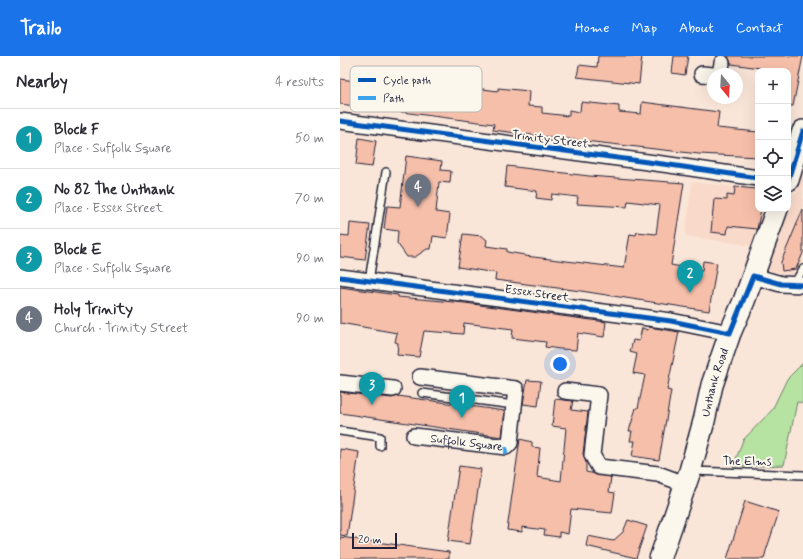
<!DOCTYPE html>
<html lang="en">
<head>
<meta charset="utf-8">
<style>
	body { margin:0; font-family:Mynerve,sans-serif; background:#f2f2f3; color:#2b2b33 }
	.controls { position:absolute; right:12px; top:12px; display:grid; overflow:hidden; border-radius:8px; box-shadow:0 4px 16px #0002 }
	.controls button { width:36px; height:36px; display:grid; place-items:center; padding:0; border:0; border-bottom:1px solid #e1e1e2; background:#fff; color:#2b2b33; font:20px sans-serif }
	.compass { position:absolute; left:367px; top:12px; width:36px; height:36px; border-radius:50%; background:#fff; box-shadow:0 4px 16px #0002; rotate:162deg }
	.scale { position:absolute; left:12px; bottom:10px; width:45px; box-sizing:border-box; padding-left:4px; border:2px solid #22223b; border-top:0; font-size:11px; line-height:14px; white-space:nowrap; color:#22223b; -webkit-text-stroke:3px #fbf7ec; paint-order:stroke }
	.you { position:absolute; left:220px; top:308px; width:14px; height:14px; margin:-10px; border:3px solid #fff; border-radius:50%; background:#1a73e8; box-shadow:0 0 0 6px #1a73e833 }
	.badge { display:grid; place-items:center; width:26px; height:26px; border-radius:50%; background:#1a73e8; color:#fff; font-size:13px; font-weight:700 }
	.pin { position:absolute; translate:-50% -33px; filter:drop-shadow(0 1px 2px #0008) }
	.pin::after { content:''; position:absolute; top:21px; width:14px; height:12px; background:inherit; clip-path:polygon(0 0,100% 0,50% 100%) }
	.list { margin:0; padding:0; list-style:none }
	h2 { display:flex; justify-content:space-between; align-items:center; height:52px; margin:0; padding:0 16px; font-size:17px }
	h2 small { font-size:13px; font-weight:400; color:#7c7c81 }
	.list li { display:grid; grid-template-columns:26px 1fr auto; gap:12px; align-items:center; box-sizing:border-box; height:60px; padding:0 16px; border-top:1px solid #e1e1e2 }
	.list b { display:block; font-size:15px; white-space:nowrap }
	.list p { margin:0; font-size:13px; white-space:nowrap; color:#7c7c81 }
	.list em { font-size:13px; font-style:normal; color:#7c7c81 }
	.icon { flex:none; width:22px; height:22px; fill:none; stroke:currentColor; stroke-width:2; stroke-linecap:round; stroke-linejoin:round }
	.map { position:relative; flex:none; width:463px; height:503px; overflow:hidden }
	header { display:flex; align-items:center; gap:24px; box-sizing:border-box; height:56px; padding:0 20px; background:#1a73e8; color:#fff }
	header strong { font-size:19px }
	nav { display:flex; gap:22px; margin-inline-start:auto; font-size:14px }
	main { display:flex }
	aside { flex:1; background:#fff }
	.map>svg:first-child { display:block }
	.built { fill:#f9daca }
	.green { fill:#b6e3a1; stroke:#6c826e }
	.building { fill:#f6bfaa; stroke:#22223b }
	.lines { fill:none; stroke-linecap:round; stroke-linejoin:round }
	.lane-casing { stroke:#22223b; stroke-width:10 }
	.street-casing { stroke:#22223b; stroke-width:18 }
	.secondary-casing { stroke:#22223b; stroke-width:24 }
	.lane { stroke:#fbf7ec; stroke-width:7 }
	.street { stroke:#fbf7ec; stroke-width:15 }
	.secondary { stroke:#fbf7ec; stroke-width:21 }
	.quiet { stroke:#3ea2ec; stroke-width:4; stroke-dasharray:8 4; stroke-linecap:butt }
	.cycleway-casing { stroke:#fbf7ec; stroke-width:8 }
	.cycleway { stroke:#0057b8; stroke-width:5 }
	.labels { text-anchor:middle; stroke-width:4; stroke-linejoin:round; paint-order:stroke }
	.street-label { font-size:12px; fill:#22223b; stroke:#fbf7ec }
	.key { fill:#fbf7ec; stroke:#bab7b7; stroke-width:1 }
	.key-label { font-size:11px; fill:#22223b }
</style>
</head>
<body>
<header>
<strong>Trailo</strong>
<nav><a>Home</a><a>Map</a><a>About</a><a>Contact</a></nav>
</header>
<main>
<aside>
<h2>Nearby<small>4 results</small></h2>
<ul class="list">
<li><span class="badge" style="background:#0f9aa8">1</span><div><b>Block F</b><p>Place · Suffolk Square</p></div><em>50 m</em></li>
<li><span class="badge" style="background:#0f9aa8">2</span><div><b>No 82 The Unthank</b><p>Place · Essex Street</p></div><em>70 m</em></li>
<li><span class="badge" style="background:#0f9aa8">3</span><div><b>Block E</b><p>Place · Suffolk Square</p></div><em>90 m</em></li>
<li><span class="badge" style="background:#6b7280">4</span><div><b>Holy Trinity</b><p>Church · Trinity Street</p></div><em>90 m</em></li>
</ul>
</aside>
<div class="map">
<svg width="463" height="503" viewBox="0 0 463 503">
	<rect width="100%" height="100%" fill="#fae6d8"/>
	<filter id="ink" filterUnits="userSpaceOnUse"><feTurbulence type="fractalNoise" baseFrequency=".025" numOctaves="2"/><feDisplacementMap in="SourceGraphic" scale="8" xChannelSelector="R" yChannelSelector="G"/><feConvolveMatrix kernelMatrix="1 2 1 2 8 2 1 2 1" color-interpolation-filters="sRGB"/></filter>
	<g filter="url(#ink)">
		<!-- built -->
		<polygon class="built" points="463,113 463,210 453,220 403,208 412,190 345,180 352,126 418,133 418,153 448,153 448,136 457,137"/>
		<!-- green -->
		<polygon class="green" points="463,307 463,347 457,346 444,409 393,411 403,384 432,354 447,323"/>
		<!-- building -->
		<g class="building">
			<polygon points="258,0 302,0 299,28 237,21 239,9 257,11"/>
			<polygon points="334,0 348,0 345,19 332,17"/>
			<polygon points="388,0 463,0 453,50 448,50 448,15 420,15 420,12 391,8"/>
			<polygon points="0,23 95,35 96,27 158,35 158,32 189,35 188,50 202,51 202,57 229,60 229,54 240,56 241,46 279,50 279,56 301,58 302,46 379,56 377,72 418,76 418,101 359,98 192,79 153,74 154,68 0,48"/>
			<polygon points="19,82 36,85 32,111 16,109"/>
			<polygon points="66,100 102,105 101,114 111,115 110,127 99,126 96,156 110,158 107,182 93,180 91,193 87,193 75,201 67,201 57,187 58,175 44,173 47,150 60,151"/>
			<polygon points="167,110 249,120 344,127 331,209 362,215 363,205 377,207 369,255 241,235 155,224 156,217 118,211 123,178 142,180 147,184 146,190 167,193 167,196 185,199 185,200 284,212 290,178 296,179 297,176 316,178 320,149 288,145 287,151 237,148 238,141 212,138 211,144 196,142 197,135 165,131"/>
			<polygon points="395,131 417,133 416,136 418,136 418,153 421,153 417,173 388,170 387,178 371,176 374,143 387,144 387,139 394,140"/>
			<polygon points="463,153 463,197 456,213 442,215 441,206"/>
			<polygon points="10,167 30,169 25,204 0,201 0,179 9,180"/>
			<polygon points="0,231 43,237 58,239 58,241 125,247 266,266 264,281 238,277 236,294 220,293 205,291 206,286 172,282 173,273 124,267 123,278 84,275 79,301 57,299 58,287 55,286 57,277 0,267"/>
			<polygon points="309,271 339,276 327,334 331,335 319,404 292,400 295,385 290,385 292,375 289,375 296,352 298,352 305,319 293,317 297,298 290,296 293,284 299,285 302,272 308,274"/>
			<polygon points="187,324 201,325 198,350 183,348"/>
			<polygon points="0,336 52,342 58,340 165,355 162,381 0,357"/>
			<polygon points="215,343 233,345 231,354 248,356 243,398 246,407 246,416 271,421 269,436 275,437 272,457 231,453 228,478 219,476 219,481 204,479 205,474 182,471 182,476 167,474 180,383 192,386 192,391 200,392 197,421 221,425 226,372 212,370"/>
			<polygon points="0,393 19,396 7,480 0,479"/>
			<polygon points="119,410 141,413 130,488 108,485"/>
			<polygon points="405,445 439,456 426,495 424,503 387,503"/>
			<polygon points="288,464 307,470 296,502 246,490 248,480 273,485 283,476"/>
			<polygon points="0,481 109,496 109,503 0,503"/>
		</g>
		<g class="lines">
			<!-- lane casing -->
			<g class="lane-casing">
				<g id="lane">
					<polyline points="29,225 46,116"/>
					<polyline points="454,228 463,213"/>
					<polyline points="82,337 174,349"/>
					<polyline points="0,375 40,381 40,390"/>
					<polyline points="352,415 463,419"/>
				</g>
			</g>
			<!-- street casing -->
			<g class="street-casing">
				<g id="street">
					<polyline points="362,18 373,19"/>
					<polyline points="380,18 382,7"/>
					<polyline points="0,65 330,109 418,122"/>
					<polyline points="413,220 441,228 463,229"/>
					<polyline points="0,221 331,265 390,277"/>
					<polyline points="0,327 53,333"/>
					<polyline points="225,335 259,339 252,399 259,411 318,418 345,428"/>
					<path id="s1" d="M74,380L166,391L170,387L176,333L80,321"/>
				</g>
			</g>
			<!-- secondary casing -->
			<g class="secondary-casing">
				<g id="secondary">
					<polyline points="448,124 463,75"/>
					<path id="s2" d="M320,503L350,415L364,365L372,329L390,277L404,245L437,153"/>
				</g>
			</g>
			<!-- lane -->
			<use href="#lane" class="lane"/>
			<!-- street -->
			<use href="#street" class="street"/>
			<!-- secondary -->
			<use href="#secondary" class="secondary"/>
			<!-- quiet -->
			<polyline class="quiet" points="166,398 166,391"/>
			<!-- cycleway casing -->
			<g class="cycleway-casing">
				<g id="cycleway">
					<polyline points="0,65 330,109 418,122"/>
					<polyline points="448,124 463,75"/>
					<polyline points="0,221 331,265 390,277 413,220 441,228 463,229"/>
				</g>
			</g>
			<!-- cycleway -->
			<use href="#cycleway" class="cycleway"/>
		</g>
	</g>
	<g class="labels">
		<!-- street labels -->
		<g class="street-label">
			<text transform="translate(210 83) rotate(7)" y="4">Trinity Street</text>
			<text transform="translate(197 237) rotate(8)" y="4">Essex Street</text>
			<text dy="4" stroke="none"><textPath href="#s2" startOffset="185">Unthank Road</textPath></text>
			<text dy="4" stroke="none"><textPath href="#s1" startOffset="53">Suffolk Square</textPath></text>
			<text transform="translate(407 405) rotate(1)" y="4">The Elms</text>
		</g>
	</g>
	<!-- legend -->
	<rect x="10" y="10" width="132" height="46" rx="6" class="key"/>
	<rect x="18" y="22" width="18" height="4" fill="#0057b8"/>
	<rect x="18" y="40" width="18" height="4" fill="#3ea2ec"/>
	<g class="key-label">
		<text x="43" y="28">Cycle path</text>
		<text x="43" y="46">Path</text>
	</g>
</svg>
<div class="controls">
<button>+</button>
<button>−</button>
<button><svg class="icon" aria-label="locate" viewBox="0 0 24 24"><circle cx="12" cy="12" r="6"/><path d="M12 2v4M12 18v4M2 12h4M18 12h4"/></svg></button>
<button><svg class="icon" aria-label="layers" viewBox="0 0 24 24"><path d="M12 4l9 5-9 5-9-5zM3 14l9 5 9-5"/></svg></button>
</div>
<svg class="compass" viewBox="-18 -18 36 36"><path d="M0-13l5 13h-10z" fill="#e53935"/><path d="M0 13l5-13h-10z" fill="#7c7c81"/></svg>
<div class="scale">20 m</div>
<div class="you"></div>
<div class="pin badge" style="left:122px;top:362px;background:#0f9aa8">1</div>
<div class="pin badge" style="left:350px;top:237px;background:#0f9aa8">2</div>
<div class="pin badge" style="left:32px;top:349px;background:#0f9aa8">3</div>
<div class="pin badge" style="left:78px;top:151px;background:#6b7280">4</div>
</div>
</main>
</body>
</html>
